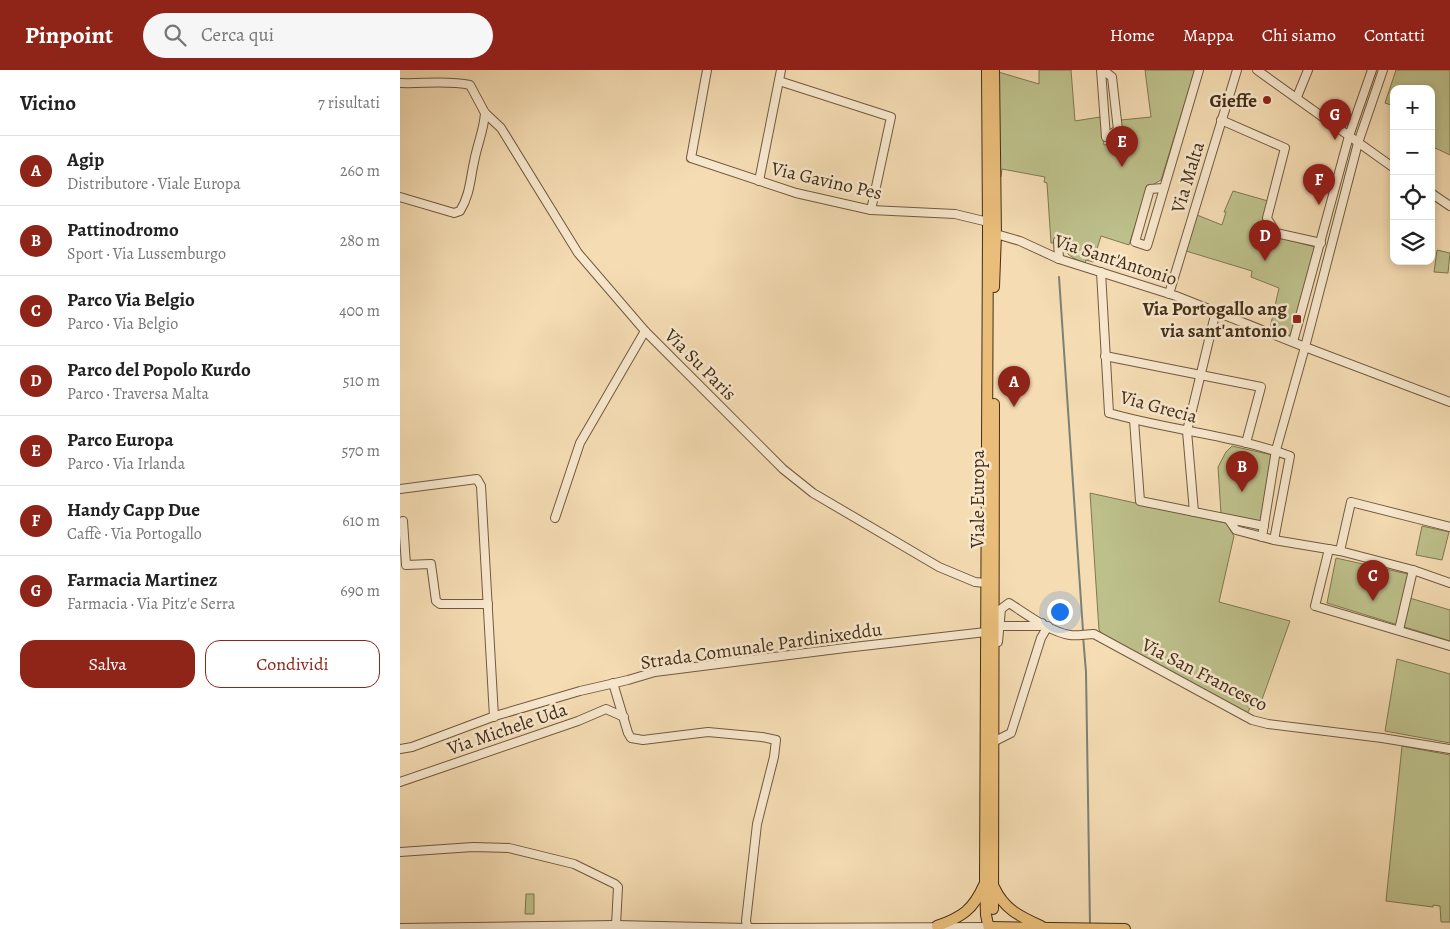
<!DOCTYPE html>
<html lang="it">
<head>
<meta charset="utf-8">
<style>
	body { margin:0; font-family:Alegreya,serif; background:#f6f6f6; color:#222 }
	.controls { position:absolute; right:15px; top:15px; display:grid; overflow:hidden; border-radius:10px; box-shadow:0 2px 8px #0003 }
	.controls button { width:45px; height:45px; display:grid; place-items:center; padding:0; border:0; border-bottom:1px solid #e0e0e0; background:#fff; color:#222; font:25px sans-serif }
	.you { position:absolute; left:659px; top:541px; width:18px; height:18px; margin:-12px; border:4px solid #fff; border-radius:50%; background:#1a73e8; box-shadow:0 0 0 8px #1a73e833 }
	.badge { display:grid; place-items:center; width:32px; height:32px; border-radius:50%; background:#8f2418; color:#fff; font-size:16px; font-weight:700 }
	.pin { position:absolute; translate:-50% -41px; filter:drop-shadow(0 1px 2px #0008) }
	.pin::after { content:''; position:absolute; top:26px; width:18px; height:15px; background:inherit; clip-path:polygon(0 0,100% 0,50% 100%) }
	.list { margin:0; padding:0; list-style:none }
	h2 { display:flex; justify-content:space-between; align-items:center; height:65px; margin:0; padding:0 20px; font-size:21px }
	h2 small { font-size:16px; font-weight:400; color:#767676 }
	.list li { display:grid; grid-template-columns:32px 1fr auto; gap:15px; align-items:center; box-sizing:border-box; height:70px; padding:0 20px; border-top:1px solid #e0e0e0 }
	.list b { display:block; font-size:19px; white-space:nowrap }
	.list p { margin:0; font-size:16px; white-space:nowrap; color:#767676 }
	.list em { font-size:16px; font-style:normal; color:#767676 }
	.actions { display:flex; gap:10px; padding:15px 20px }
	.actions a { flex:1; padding:11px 0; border:1px solid #8f2418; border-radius:15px; text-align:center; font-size:18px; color:#8f2418 }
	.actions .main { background:#8f2418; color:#fff }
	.icon { flex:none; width:28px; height:28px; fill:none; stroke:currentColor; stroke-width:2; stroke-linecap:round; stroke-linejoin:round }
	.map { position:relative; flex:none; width:1050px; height:859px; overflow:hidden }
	header { display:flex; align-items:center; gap:30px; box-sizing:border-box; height:70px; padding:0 25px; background:#8f2418; color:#fff }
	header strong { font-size:24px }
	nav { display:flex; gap:28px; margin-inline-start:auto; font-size:18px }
	.search { width:350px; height:45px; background:#f6f6f6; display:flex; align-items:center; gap:12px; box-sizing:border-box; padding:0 18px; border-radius:28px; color:#767676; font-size:19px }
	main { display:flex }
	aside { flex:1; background:#fff }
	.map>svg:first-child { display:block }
	.green { fill:#bdc08b; stroke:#807751 }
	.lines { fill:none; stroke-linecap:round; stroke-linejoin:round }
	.stream { stroke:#7b8177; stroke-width:2 }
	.minor-casing { stroke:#705a3e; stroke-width:10 }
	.major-casing { stroke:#432e17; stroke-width:12 }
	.minor { stroke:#f8e8ce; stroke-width:8 }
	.major { stroke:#eabe7a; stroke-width:10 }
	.poi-dot { fill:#8f2418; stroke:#f8e8ce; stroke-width:2 }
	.labels { text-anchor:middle; stroke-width:5; stroke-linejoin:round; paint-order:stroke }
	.poi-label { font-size:19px; font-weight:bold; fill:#432e17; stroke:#f8e8ce; text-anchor:end }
	.street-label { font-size:19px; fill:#432e17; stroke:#f8e8ce }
</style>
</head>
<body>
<header>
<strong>Pinpoint</strong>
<div class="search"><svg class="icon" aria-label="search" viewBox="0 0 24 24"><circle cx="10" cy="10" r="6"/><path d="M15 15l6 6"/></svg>Cerca qui</div>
<nav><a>Home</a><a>Mappa</a><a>Chi siamo</a><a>Contatti</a></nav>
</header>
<main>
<aside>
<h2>Vicino<small>7 risultati</small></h2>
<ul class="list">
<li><span class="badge">A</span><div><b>Agip</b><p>Distributore · Viale Europa</p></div><em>260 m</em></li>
<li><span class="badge">B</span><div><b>Pattinodromo</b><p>Sport · Via Lussemburgo</p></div><em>280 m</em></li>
<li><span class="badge">C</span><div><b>Parco Via Belgio</b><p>Parco · Via Belgio</p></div><em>400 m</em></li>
<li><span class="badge">D</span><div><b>Parco del Popolo Kurdo</b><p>Parco · Traversa Malta</p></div><em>510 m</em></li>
<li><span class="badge">E</span><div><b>Parco Europa</b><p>Parco · Via Irlanda</p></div><em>570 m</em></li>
<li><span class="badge">F</span><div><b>Handy Capp Due</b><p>Caffè · Via Portogallo</p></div><em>610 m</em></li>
<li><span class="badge">G</span><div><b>Farmacia Martinez</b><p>Farmacia · Via Pitz'e Serra</p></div><em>690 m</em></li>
</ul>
<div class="actions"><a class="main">Salva</a><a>Condividi</a></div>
</aside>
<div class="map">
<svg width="1050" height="859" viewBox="0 0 1050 859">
	<rect width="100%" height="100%" fill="#f5dcb3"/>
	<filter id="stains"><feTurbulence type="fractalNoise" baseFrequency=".004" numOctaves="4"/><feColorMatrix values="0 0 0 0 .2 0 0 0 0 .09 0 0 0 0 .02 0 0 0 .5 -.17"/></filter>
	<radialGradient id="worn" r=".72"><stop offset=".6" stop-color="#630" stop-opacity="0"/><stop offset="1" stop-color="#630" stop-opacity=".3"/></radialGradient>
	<!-- green -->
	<g class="green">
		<path d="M639,0H671L675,51L700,47L704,75L709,74L723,64L721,50L751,47L745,0H795L761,110L747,118L729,175L701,166L693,192L686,190L685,193C674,189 665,185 662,173H651L647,113L644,112L645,107L602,99L601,107L597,110L595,1L639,14Z"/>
		<polygon points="996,0 1050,0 1050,85 1031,76 1031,19 994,19 994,36 985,33"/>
		<polygon points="833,121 868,131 863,148 873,166 915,177 892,266 870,258 879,218 851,207 852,201 786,181 797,145 822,155 826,142 824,142"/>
		<polygon points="1037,180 1050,183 1048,203 1034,202"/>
		<polygon points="832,376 872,385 860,453 821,444 818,397 826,382"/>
		<polygon points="690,423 826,453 834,466 819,532 890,551 860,635 853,632 847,644 706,568 699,560"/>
		<polygon points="1022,456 1049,462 1042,490 1016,485"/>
		<polygon points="936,488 1008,504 1003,526 1050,540 1050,571 927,533"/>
		<polygon points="997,589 1050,604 1050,673 985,661"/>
		<polygon points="1002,676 1050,685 1050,852 1041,852 1040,836 1033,835 1033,837 986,831"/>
		<polygon points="126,824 134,824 134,844 125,844"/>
	</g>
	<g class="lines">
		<!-- stream -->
		<g class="stream">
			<polyline points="659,207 683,561"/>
			<polyline points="683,566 686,602 690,854"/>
		</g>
		<!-- minor casing -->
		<g class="minor-casing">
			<g id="minor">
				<polyline points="307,0 291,88 396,123 471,140 555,144 588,152"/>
				<polyline points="701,0 706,67 718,60 712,7 703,0"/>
				<polyline points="857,0 994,98"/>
				<polyline points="379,11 491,47 471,140"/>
				<path d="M0,13C23,14 47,10 70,15L85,43L101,58L178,183L245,261L383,399L413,423L539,497L575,512L586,513"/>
				<polyline points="897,27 908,0"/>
				<polyline points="821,50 885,78 867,148 876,163 921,173"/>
				<polyline points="359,111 381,0"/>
				<polyline points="763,118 750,119 735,172 747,176 799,0"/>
				<polyline points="1031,123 1050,136"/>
				<path d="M0,127L54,143L60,141C70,125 70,110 74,92C77,75 84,60 85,43"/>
				<polyline points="596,164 620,171 659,189 776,226 905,277 1050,332"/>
				<polyline points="658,171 659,189"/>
				<path d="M701,202L709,343C769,360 832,365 890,386L874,470"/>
				<polyline points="769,224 837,0"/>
				<polyline points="893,272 949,66 972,0"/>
				<polyline points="705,286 861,317 846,373"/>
				<polyline points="734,350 740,431 864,456"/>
				<polyline points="0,419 77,409 81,416 94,647"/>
				<polyline points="794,442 787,361 816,241"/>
				<polyline points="155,448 180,373 245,261"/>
				<polyline points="829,450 836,460 874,470 940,481 1013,500 1050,513"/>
				<polyline points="3,451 6,495 31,494 36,531 40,534 88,534"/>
				<polyline points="862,467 876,380 905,277 958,73 983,0"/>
				<polyline points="929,479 915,536 1050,576"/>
				<polyline points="940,481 951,432 1050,457"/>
				<polyline points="600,556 640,556 642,553"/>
				<polyline points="999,560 1013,500"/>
				<path d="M594,573L598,572L601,539L609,533C626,544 650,562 670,565C677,566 686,564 694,564L852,650L868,654L982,668L1050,679"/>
				<polyline points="213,613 228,663 231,668 243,670 308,662 362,667 376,670 374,687 357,754 347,842 346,851 348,859"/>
				<polyline points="593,672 611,663 641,568 648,556"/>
				<polyline points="0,679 12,677 95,646 180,621 228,610 255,602 445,578 586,562"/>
				<polyline points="0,712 178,651 206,639 224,647"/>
				<polyline points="0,782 73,777 109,778 174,794 215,814 218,817 216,855"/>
				<polyline points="0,858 216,855 348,858 589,857"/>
			</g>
		</g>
		<!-- major casing -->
		<g class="major-casing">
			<g id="major">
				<polyline points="587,0 588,159 585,811 586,845 589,859"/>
				<polyline points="594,0 596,164 594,217"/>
				<path d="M594,817C604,839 619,846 641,856"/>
				<polyline points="593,839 594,334"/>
				<path d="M537,856C562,847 573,840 584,815"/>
				<polyline points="589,857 725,859"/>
			</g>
		</g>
		<!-- minor -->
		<use href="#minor" class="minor"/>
		<!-- major -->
		<use href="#major" class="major"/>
	</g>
	<!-- markers -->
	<g class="poi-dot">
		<circle cx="867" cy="30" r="5"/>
		<rect x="892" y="244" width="10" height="10" rx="2.5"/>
	</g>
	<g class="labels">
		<!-- poi labels -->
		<g class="poi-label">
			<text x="857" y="37">Gieffe</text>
			<text x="887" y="245">Via Portogallo ang<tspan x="887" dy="22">via sant'antonio</tspan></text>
		</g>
		<!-- street labels -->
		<g class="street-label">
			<text transform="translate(787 107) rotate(-73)" y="7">Via Malta</text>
			<text transform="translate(427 110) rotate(13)" y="7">Via Gavino Pes</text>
			<text transform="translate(716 189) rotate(18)" y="7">Via Sant'Antonio</text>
			<text transform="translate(301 294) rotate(45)" y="7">Via Su Paris</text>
			<text transform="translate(759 336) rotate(15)" y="7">Via Grecia</text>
			<text transform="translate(577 429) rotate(-90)" y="7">Viale Europa</text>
			<text transform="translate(361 575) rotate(-8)" y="7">Strada Comunale Pardinixeddu</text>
			<text transform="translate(805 604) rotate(27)" y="7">Via San Francesco</text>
			<text transform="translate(107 658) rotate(-19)" y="7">Via Michele Uda</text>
		</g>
	</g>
	<rect width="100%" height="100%" filter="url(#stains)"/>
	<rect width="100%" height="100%" fill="url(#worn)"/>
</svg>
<div class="controls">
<button>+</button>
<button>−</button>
<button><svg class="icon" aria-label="locate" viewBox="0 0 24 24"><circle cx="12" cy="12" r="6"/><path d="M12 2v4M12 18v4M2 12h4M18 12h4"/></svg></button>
<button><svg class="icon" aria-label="layers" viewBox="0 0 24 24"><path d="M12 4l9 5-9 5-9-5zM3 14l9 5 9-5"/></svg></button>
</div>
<div class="you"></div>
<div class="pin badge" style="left:614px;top:337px">A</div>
<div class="pin badge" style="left:842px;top:422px">B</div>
<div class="pin badge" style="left:973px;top:531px">C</div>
<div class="pin badge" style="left:865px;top:191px">D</div>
<div class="pin badge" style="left:722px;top:97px">E</div>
<div class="pin badge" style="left:919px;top:135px">F</div>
<div class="pin badge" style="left:935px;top:70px">G</div>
</div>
</main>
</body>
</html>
